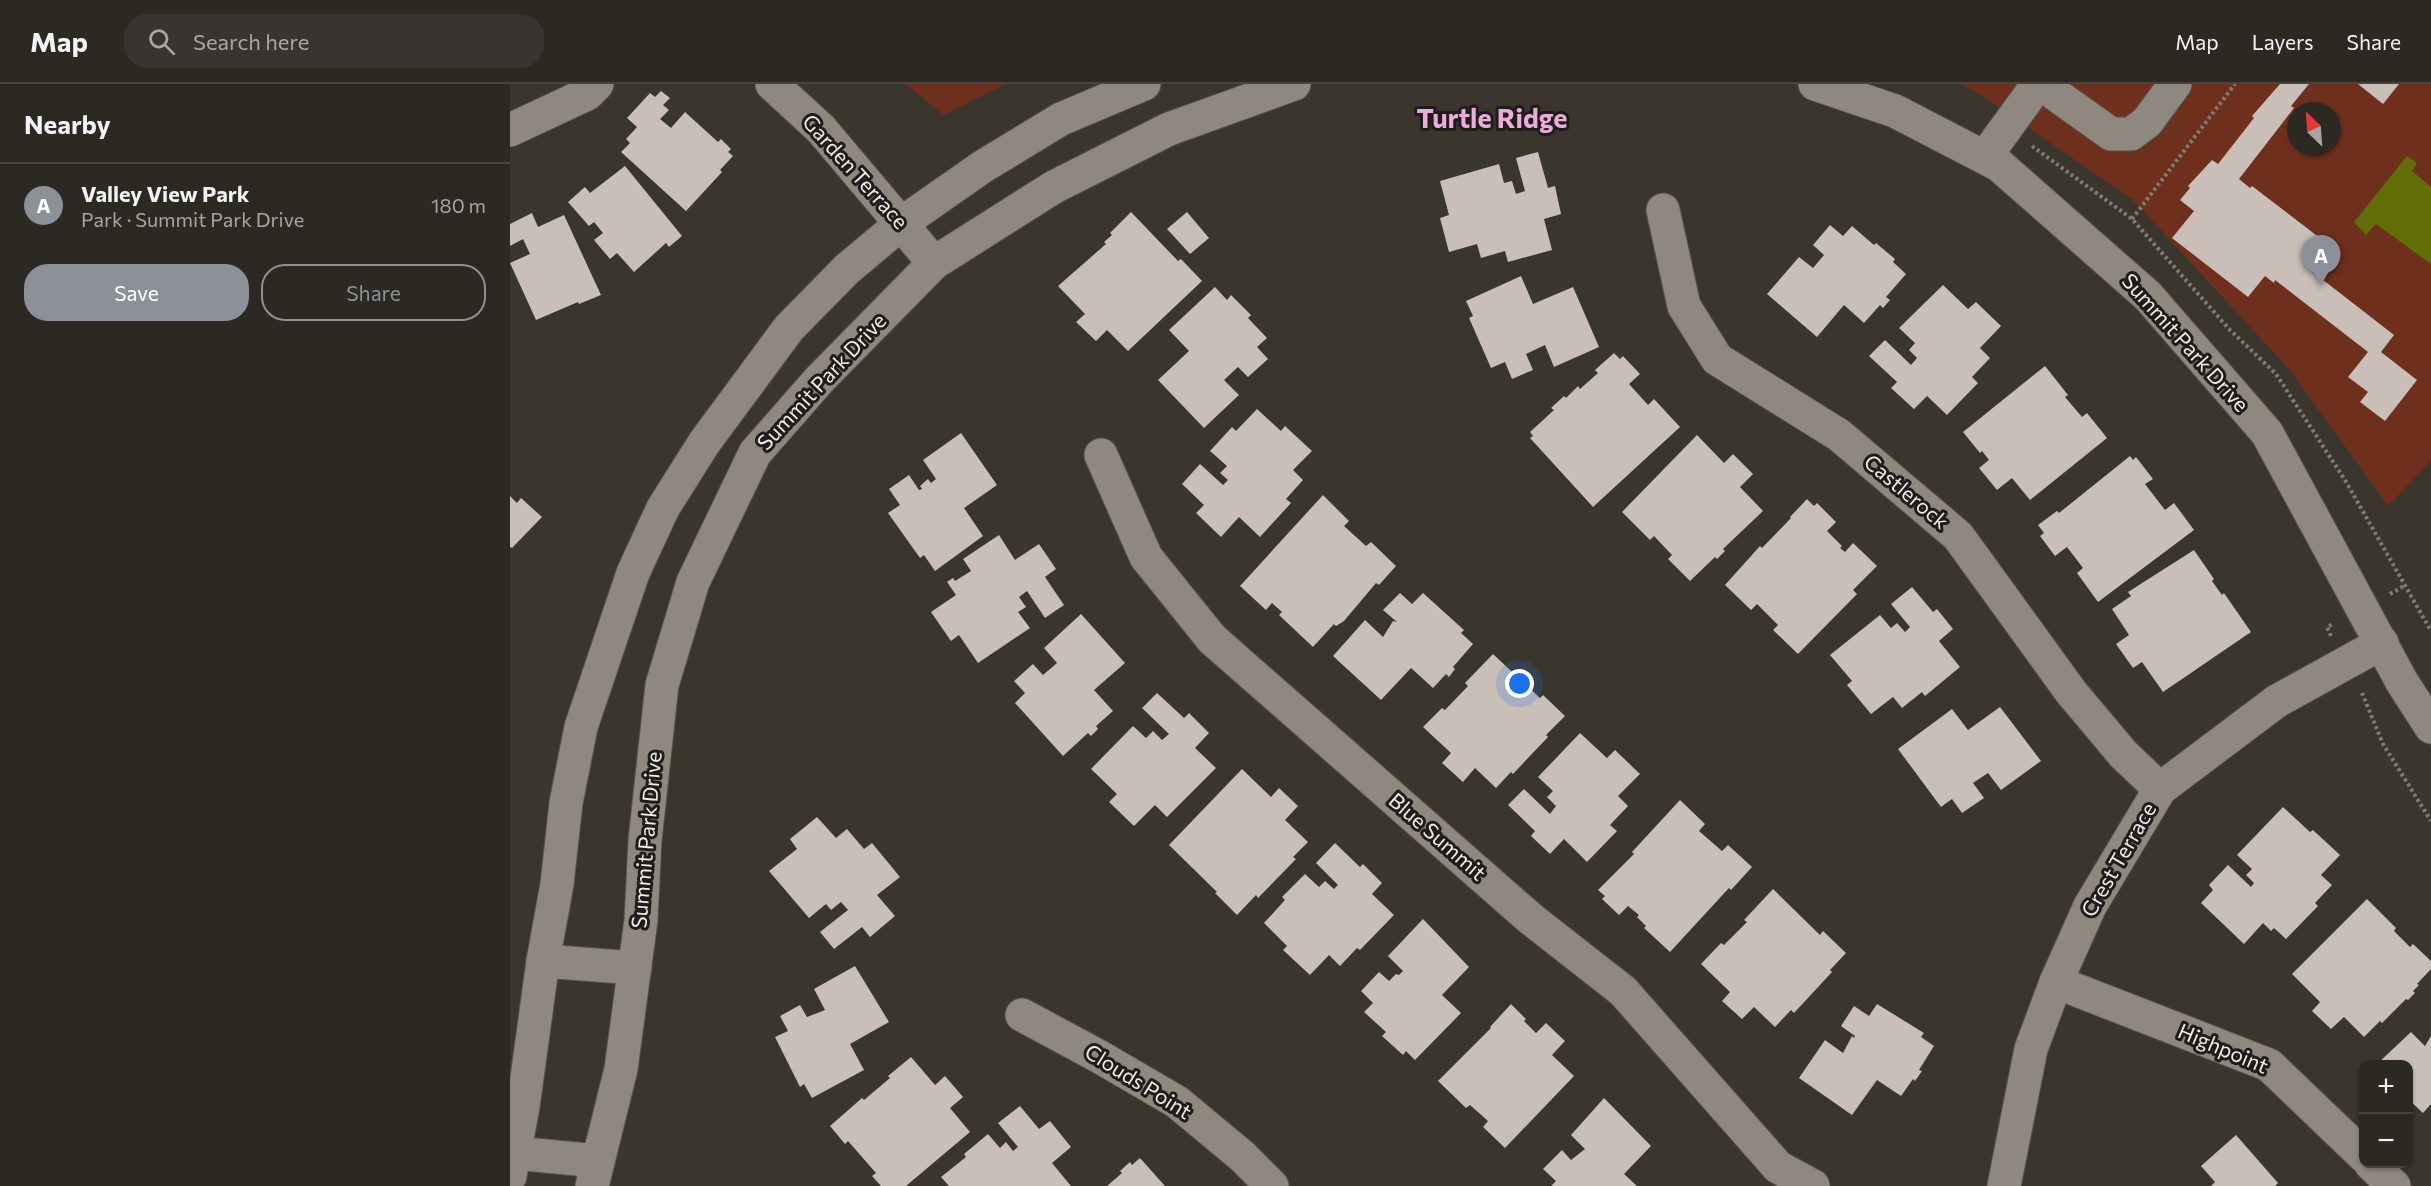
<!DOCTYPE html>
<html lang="en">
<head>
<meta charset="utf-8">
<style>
	body { margin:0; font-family:Commissioner,sans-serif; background:#38342f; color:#f1f3f6 }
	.controls { position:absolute; right:18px; bottom:18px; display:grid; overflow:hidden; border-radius:12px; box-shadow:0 2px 4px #0004 }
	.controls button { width:54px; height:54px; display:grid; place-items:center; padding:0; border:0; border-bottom:2px solid #484440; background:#2c2822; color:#f1f3f6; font:30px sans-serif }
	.compass { position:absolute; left:1777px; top:18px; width:54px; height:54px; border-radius:50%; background:#2c2822; box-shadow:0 2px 4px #0004; rotate:335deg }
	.you { position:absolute; left:1010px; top:600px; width:21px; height:21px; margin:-15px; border:4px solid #fff; border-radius:50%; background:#1a73e8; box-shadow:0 0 0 9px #1a73e833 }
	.badge { display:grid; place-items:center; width:39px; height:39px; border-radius:50%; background:#8c9099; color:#fff; font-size:20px; font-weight:700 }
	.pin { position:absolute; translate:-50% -50px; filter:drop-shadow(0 2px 3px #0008) }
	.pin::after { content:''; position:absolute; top:32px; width:21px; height:18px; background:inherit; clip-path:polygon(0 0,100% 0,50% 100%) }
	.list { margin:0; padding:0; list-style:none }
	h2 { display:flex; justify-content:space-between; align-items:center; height:78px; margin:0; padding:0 24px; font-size:26px }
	h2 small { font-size:20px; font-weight:400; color:#a6a6a5 }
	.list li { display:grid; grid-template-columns:39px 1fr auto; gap:18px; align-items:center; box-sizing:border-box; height:84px; padding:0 24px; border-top:2px solid #484440 }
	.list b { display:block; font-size:22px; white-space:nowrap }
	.list p { margin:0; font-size:20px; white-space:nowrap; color:#a6a6a5 }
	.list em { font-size:20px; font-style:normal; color:#a6a6a5 }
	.actions { display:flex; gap:12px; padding:18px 24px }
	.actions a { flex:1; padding:14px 0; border:2px solid #8c9099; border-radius:24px; text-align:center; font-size:21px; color:#8c9099 }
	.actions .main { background:#8c9099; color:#fff }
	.icon { flex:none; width:33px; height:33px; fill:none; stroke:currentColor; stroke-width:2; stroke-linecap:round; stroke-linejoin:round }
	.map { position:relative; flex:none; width:1921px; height:1102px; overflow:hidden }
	header { display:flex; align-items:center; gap:36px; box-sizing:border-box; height:84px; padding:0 30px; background:#2c2822; border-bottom:2px solid #484440 }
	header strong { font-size:28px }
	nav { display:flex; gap:33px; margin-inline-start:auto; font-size:21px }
	.search { width:420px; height:54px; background:#38342f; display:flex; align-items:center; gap:15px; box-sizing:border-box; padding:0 21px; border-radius:24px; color:#a6a6a5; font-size:22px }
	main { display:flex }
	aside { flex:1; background:#2c2822 }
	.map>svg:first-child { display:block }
	.green { fill:#6e2f1d; fill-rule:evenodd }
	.water { fill:#626e07 }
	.building { fill:#c9bfb8 }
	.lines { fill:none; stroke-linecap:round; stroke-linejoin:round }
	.minor-casing { stroke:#57524c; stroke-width:35 }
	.path { stroke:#807b74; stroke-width:4; stroke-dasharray:3 3; stroke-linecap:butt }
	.minor { stroke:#8e887f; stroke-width:33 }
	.labels { text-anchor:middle; stroke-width:6; stroke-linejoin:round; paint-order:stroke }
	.street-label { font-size:21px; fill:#f0ece7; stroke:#1f1d19 }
	.district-label { font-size:27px; font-weight:bold; fill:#edabdc; stroke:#1f1d19 }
</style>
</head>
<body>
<header>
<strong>Map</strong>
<div class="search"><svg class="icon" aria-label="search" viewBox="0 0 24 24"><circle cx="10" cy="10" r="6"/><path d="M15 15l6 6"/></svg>Search here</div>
<nav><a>Map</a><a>Layers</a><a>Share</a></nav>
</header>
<main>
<aside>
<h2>Nearby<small></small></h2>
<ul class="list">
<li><span class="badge">A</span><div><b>Valley View Park</b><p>Park · Summit Park Drive</p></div><em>180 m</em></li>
</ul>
<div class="actions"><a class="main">Save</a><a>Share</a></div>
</aside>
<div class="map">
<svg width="1921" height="1102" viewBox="0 0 1921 1102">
	<rect width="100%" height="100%" fill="#3a352d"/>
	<!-- green -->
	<g class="green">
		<polygon points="396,0 495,0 433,31"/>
		<path d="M1451,0H1921V377L1878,422L1779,285L1623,116L1471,11ZM1786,27H1822V63H1786Z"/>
	</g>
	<!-- water -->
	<polygon class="water" points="1897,72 1907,79 1902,87 1921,103 1921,180 1866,140 1856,151 1844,138"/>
	<!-- building -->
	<g class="building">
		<polygon points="1770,0 1799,0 1781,22 1784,24 1729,95 1740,104 1742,102 1815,158 1806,169 1809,172 1799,185 1884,251 1871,268 1907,296 1875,337 1850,318 1858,308 1838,293 1858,268 1765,196 1764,199 1755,192 1738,213 1662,154 1684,127 1670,116 1680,104 1678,102 1702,76 1708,80 1744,34 1742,32"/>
		<polygon points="1848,0 1889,0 1873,20"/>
		<polygon points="151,7 160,14 153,21 159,26 150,35 161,44 175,28 208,58 211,55 221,65 218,68 223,72 210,86 212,88 176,127 111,68 120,59 116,55 127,43 117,34 140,9 145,13"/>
		<polygon points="1028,68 1038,104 1045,102 1051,130 1034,135 1042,166 998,178 995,167 971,174 967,160 939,168 930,134 939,131 930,97 989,80 994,99 1002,97 1006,110 1015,107 1006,74"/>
		<polygon points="115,82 172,152 159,163 156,159 124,188 107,169 100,175 84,156 93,149 84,138 79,142 58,118 75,103 80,109"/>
		<polygon points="621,128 668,177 671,175 692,197 618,267 597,246 586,257 566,238 575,230 548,202 596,160 594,158 602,151 600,149"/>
		<polygon points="677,128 699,154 680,170 657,145"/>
		<polygon points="22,129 28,143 54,131 91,211 69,220 68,218 26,236 0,179 20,170 13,155 0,162 0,140"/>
		<polygon points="1320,141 1333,152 1342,142 1364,161 1366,159 1385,175 1383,178 1396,190 1376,213 1380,216 1373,224 1370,221 1354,239 1334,221 1307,253 1257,210 1289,173 1303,184 1314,171 1303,161"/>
		<polygon points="1011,192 1023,220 1063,203 1089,263 1044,283 1035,261 1016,270 1023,286 1002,295 995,278 981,284 959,234 963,232 956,217"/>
		<polygon points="1433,201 1458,225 1466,218 1491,242 1470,264 1480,274 1462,293 1468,299 1437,331 1417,312 1404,325 1381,304 1387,298 1359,272 1375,256 1401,281 1407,274 1399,266 1405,259 1389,244"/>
		<polygon points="705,203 717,216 721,211 741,231 738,234 757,254 747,263 758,275 738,293 728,283 714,296 729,311 694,344 648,296 679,267 659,246"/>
		<polygon points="1104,269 1110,275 1113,272 1130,290 1119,300 1138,321 1144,315 1170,343 1083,423 1020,354 1023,352 1020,348 1044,326 1041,324 1054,312 1056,314 1068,302 1070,305 1088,289 1085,286"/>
		<polygon points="1535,282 1558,311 1555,313 1572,333 1577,329 1597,354 1520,416 1502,394 1487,406 1469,384 1479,376 1472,367 1470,369 1453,348"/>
		<polygon points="747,325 771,347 775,342 802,367 783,386 793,396 776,415 781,419 750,453 729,433 711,453 686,429 694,421 672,400 690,380 713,401 718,396 710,389 717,382 700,367 722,343 726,347"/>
		<polygon points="451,349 487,401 454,424 473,452 425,487 414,471 410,474 378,429 390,421 379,405 399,391 409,406 412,405 410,402 418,395 421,399 426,395 413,376"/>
		<polygon points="1187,351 1214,379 1223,370 1243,390 1230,403 1253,427 1213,465 1215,467 1207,475 1205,473 1180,497 1158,475 1162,471 1144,452 1140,456 1112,428"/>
		<polygon points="1620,372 1623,376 1626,373 1643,395 1635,400 1655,426 1664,419 1684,446 1588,518 1567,489 1573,484 1557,463 1545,472 1530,452 1534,449 1528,441 1547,427 1549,429"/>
		<polygon points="813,411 839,437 834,442 856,462 861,458 886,482 869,501 866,499 834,537 826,542 824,540 803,563 769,531 772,528 762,519 756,526 730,502"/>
		<polygon points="0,412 7,419 11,414 32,433 2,464 0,463"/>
		<polygon points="1297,415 1304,422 1307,419 1326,438 1317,447 1332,462 1330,464 1335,468 1343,459 1367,482 1343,506 1347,510 1288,570 1263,546 1268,541 1247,520 1241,526 1215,501 1250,462 1252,464 1281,434 1280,433"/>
		<polygon points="489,451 505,476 529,460 546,485 535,493 554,521 535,534 517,507 509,513 516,523 508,528 520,544 468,579 449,551 441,557 421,528 446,511 437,498 443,494 445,497 461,487 453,475"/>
		<polygon points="1684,466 1704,495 1702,497 1712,511 1714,509 1741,548 1653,608 1632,578 1623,584 1606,560 1619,551 1602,525 1621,512 1618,508"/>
		<polygon points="1402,503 1423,528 1427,525 1443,545 1429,557 1450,583 1415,612 1412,608 1392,624 1383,613 1361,630 1337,601 1342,597 1320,571 1370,531 1381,544 1387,539 1395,548 1400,543 1381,520"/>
		<polygon points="890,509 902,520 913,509 954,546 951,549 963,560 943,583 945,585 939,593 936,590 923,604 901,584 871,616 823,572 855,536 873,553 883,537 887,538 873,526"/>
		<polygon points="571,530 615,579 584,606 603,627 586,642 588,645 581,652 578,649 553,672 505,619 515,609 504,597 523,580 533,591 547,579 534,564"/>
		<polygon points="983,570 1030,614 1033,611 1055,632 1036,651 1038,653 1003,690 1001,688 986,704 965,684 953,698 932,679 941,669 913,643 932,624 935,626 958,602 955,599"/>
		<polygon points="647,609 674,634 679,629 699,649 685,664 706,684 657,733 645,721 624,742 599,718 607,710 581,685 623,642 636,654 643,647 652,656 659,650 632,624"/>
		<polygon points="1490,623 1531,677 1491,706 1478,689 1463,699 1474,714 1452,729 1442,715 1431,723 1388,665 1442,625 1458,646"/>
		<polygon points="1070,649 1097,674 1105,666 1130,690 1108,712 1118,722 1100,741 1107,747 1077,778 1054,755 1040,770 1021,752 1025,747 998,721 1014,705 1040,730 1046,722 1037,713 1043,707 1028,693"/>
		<polygon points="732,685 761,713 769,704 788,722 775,736 798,758 783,773 786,775 748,814 746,811 727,831 705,809 707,808 659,761"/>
		<polygon points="1170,716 1195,740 1189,747 1212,767 1218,761 1242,783 1221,806 1219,804 1160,868 1134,844 1136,842 1127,833 1129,831 1118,822 1109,831 1092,815 1095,812 1088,806 1124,770 1122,768"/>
		<polygon points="1773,723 1800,748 1803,746 1830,771 1811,791 1822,801 1805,819 1808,822 1776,855 1764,844 1761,847 1753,839 1734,860 1691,819 1703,806 1699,801 1718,781 1741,803 1744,799 1736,791 1742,785 1727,771"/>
		<polygon points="307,733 326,754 337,745 354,765 362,759 390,793 367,811 385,832 360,853 352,843 324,865 310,848 338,826 331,818 321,826 316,820 299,834 259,787 287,765 280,755"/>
		<polygon points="825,759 850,783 853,780 872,799 862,810 884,831 850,866 847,864 830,882 819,871 800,891 773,866 777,862 754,839 775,816 772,813 795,790 809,803 815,797 824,805 828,801 806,779"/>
		<polygon points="1263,805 1310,851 1313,847 1336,869 1320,886 1322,888 1284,929 1281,926 1265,943 1244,923 1232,935 1212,917 1220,908 1191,880 1211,859 1214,861 1237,838 1234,836"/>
		<polygon points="1857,815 1886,844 1884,847 1900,863 1903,860 1921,877 1921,885 1907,900 1909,901 1903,907 1905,909 1898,916 1896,915 1872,939 1870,937 1854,953 1834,933 1821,945 1802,927 1810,918 1782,890"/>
		<polygon points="913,835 959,883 932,911 951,929 905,976 896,967 893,971 872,952 876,948 854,928 863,919 851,907 869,888 879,897 886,890 889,891 893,887 878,872"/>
		<polygon points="345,882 379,938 340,960 354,986 302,1014 294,1000 290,1003 265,953 278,947 270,932 290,921 297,933 315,926 304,905"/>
		<polygon points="1001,920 1016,935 1014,937 1026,949 1036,939 1055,957 1042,971 1064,992 995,1064 973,1043 978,1037 960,1021 956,1024 928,997 981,944 980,943"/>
		<polygon points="1367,920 1414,949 1411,953 1424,962 1409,986 1412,987 1405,997 1403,995 1391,1012 1367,996 1342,1031 1289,994 1315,956 1333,969 1342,952 1344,954 1345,952 1331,942 1344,922 1359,932"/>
		<polygon points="1901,948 1915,962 1921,952 1921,1020 1913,1029 1898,1015 1898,980 1867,980"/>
		<polygon points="401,973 425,1001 435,992 453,1013 440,1024 460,1048 396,1102 371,1102 362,1092 366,1089 338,1057 335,1060 320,1042 352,1014 354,1016 380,994 378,992"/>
		<polygon points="1094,1014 1141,1062 1114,1090 1127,1102 1041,1102 1046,1097 1033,1085 1052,1066 1061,1076 1075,1065 1061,1051"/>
		<polygon points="510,1022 529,1045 540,1037 561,1063 542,1079 561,1102 439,1102 431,1093 456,1073 454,1070 478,1050 490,1064 496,1058 503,1067 508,1063 488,1039"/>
		<polygon points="1726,1051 1768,1099 1765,1102 1701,1102 1705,1098 1691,1082"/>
		<polygon points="630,1074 655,1102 597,1102 612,1089 610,1087 620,1078 622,1081"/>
	</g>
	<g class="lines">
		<!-- minor casing -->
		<g class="minor-casing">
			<g id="minor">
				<polyline points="262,0 311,45 424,179"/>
				<polyline points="1305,0 1385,27 1489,81 1638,212 1757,349 1892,598 1921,643"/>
				<polyline points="1531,0 1601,50 1621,50 1637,38 1665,0"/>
				<polyline points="0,46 77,10 87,0"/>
				<polyline points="1475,73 1528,0"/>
				<polyline points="1153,126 1174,222 1207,275 1329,351 1448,452 1561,608 1614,671 1650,705"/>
				<polyline points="591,371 636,473 702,555 1021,835 1113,907 1268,1083 1303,1102"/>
				<polyline points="33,877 125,884"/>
				<polyline points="1546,898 1759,981 1854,1072"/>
				<polyline points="512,931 590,973 667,1018 732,1072 762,1102"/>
				<polyline points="4,1069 88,1077"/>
				<polyline points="1861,1080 1884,1102"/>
				<polyline points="0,1092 13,1023 33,877 47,800 56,719 71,643 123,489 153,424 194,359 279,244 337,185 392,139 472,83 551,35 634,0"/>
				<polyline points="82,1102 111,985 131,836 135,756 152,601 183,498 245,369 309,296 424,179 544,103 659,45 784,0"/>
				<polyline points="1494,1102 1521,965 1546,898 1580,822 1650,705 1767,617 1872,559"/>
			</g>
		</g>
		<!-- path -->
		<g class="path">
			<polyline points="1522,62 1622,135 1719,245 1766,290 1835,396 1921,547"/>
			<polyline points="1622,135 1725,0"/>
			<polyline points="1880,510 1894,502"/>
			<polyline points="1821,552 1817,543 1823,540"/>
			<polyline points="1852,609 1873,660 1921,737"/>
		</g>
		<!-- minor -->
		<use href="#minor" class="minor"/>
	</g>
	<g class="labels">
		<!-- street labels -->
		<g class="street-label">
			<text transform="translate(345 88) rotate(48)" y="7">Garden Terrace</text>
			<text transform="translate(1675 259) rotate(48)" y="7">Summit Park Drive</text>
			<text transform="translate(312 298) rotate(-47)" y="7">Summit Park Drive</text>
			<text transform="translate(1396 408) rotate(40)" y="7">Castlerock</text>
			<text transform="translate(927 753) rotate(41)" y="7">Blue Summit</text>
			<text transform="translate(137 756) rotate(-85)" y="7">Summit Park Drive</text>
			<text transform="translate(1609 776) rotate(-60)" y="7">Crest Terrace</text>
			<text transform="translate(1713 965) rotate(23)" y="7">Highpoint</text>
			<text transform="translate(628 998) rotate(32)" y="7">Clouds Point</text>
		</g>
		<!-- district labels -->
		<g class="district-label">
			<text x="982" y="44">Turtle Ridge</text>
		</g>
	</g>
</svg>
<div class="controls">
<button>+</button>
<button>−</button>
</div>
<svg class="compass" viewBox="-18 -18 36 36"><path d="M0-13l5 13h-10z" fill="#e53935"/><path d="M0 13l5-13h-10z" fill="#a6a6a5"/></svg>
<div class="you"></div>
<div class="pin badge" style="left:1811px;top:201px">A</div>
</div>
</main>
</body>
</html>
